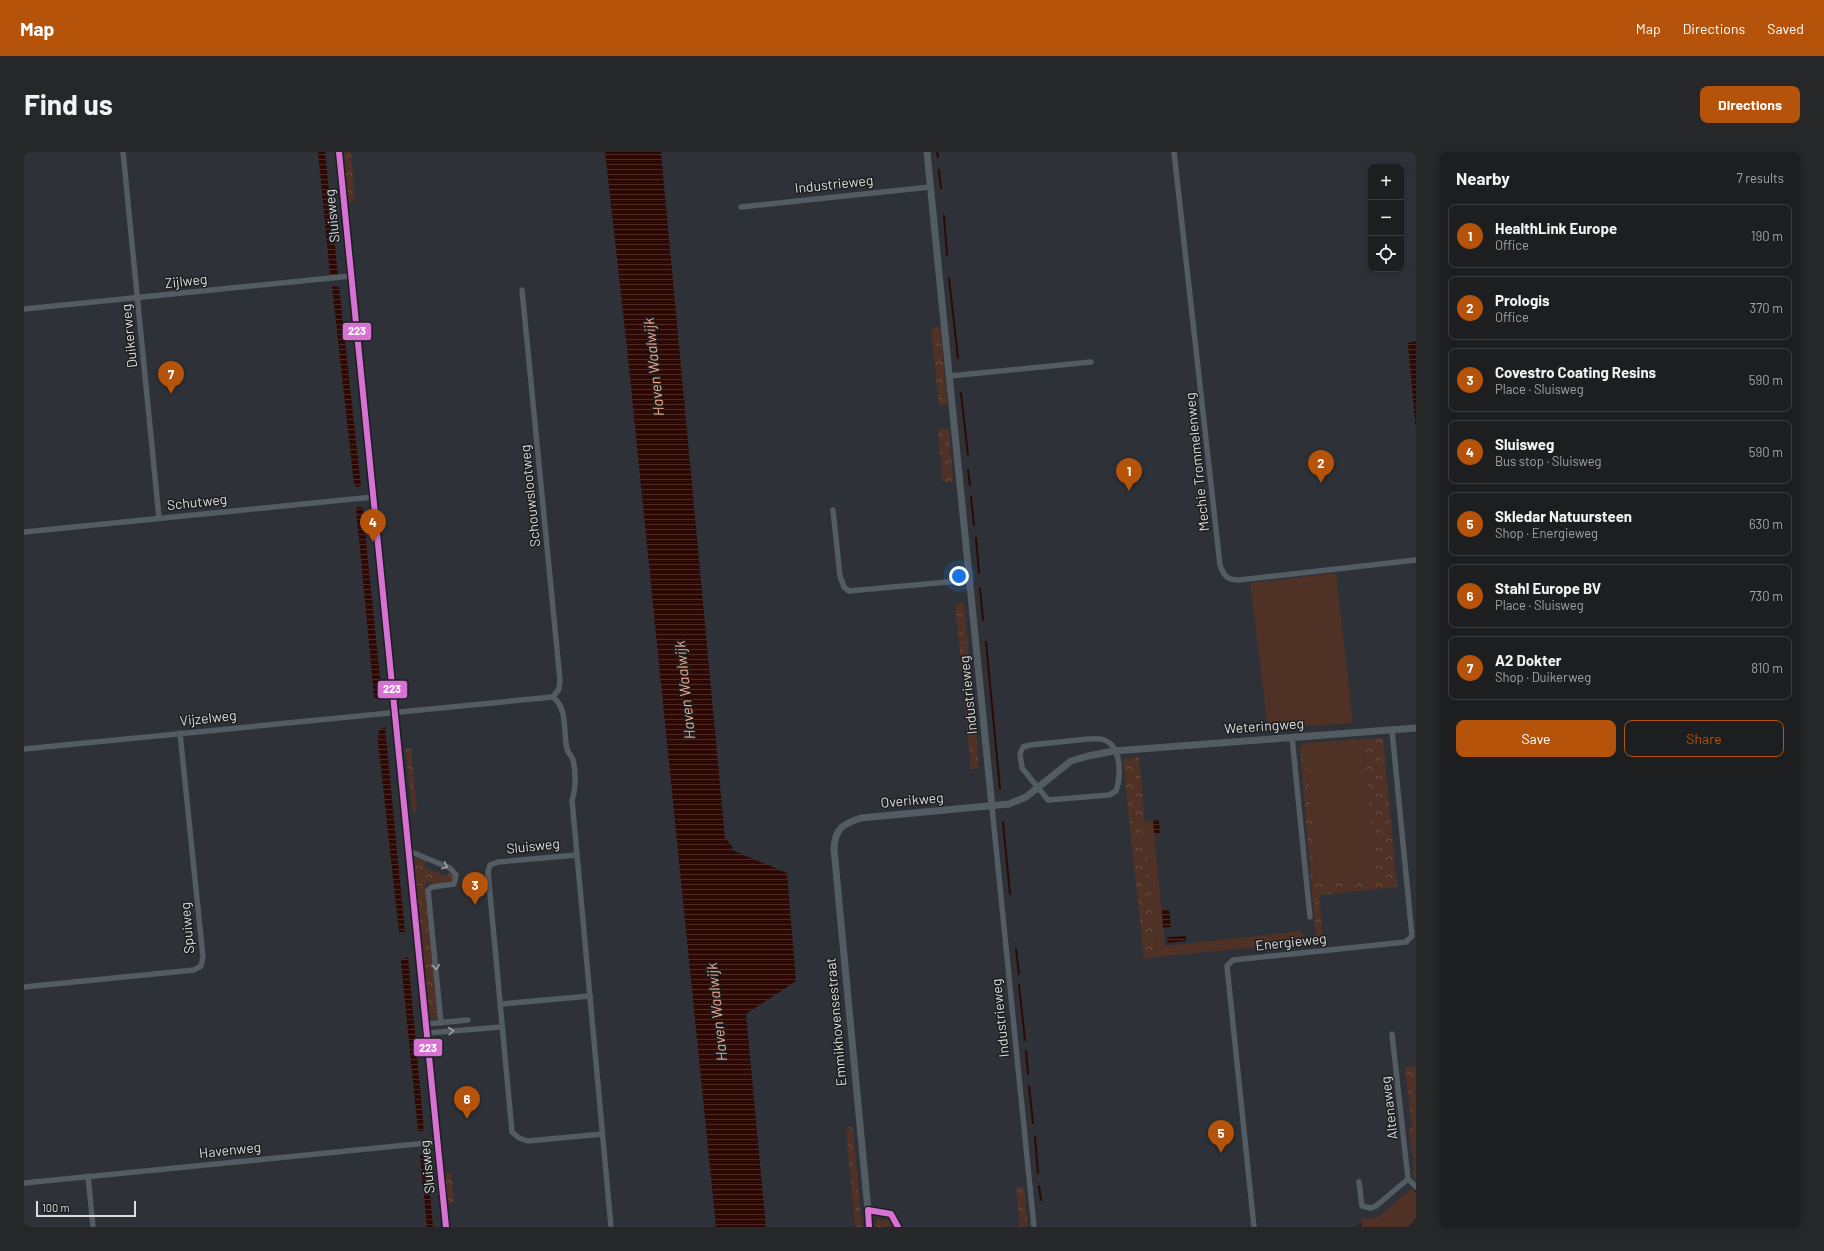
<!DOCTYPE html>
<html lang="en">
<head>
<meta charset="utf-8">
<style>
	body { margin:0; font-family:Barlow,sans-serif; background:#252728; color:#f1f3f6 }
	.controls { position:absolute; right:12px; top:12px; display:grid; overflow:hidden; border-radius:8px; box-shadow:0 2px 6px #0003 }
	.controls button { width:36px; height:36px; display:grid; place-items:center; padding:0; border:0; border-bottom:1px solid #3b3c3d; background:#1d1e1f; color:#f1f3f6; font:20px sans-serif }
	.scale { position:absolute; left:12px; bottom:10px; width:100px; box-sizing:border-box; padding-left:4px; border:2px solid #dbdcde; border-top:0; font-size:11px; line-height:14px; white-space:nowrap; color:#dbdcde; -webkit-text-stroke:3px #1c1e20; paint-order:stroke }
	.you { position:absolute; left:935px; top:424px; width:14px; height:14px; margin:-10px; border:3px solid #fff; border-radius:50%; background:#1a73e8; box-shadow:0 0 0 6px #1a73e833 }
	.badge { display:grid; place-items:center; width:26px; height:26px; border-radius:50%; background:#b45309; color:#fff; font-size:13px; font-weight:700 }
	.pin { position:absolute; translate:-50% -33px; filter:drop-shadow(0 1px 2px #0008) }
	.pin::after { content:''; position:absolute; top:21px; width:14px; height:12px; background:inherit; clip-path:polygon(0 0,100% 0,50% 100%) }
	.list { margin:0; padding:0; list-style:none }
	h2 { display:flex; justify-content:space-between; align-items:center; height:52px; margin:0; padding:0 16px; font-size:17px }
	h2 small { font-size:13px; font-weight:400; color:#a0a2a4 }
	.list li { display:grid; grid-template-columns:26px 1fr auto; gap:12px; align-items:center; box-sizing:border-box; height:64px; margin:0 8px 8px; padding:0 8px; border:1px solid #3b3c3d; border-radius:8px }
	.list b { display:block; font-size:15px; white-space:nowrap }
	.list p { margin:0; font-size:13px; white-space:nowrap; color:#a0a2a4 }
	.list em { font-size:13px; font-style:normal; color:#a0a2a4 }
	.actions { display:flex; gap:8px; padding:12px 16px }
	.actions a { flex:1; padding:9px 0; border:1px solid #b45309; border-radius:8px; text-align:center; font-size:14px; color:#b45309 }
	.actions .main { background:#b45309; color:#fff }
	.icon { flex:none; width:22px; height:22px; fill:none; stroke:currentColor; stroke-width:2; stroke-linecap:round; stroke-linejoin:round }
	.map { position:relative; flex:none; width:1392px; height:1075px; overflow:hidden; border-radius:8px }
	header { display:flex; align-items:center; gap:24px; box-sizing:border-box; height:56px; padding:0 20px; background:#b45309; color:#fff }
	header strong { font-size:19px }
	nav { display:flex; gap:22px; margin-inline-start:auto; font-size:14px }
	.intro { display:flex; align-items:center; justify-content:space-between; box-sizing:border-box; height:96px; padding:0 24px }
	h1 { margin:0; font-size:28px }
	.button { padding:10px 18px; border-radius:8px; background:#b45309; color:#fff; font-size:14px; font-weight:700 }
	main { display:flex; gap:24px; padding:0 24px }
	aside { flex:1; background:#1d1e1f; border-radius:8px; box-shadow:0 2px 6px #0003 }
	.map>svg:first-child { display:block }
	.built { fill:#2e3238; fill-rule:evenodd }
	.green { fill:#4f3126 }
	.forest { fill:url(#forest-crowns) }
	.water { fill:url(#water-rules) }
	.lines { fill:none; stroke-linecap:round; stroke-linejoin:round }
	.stream { stroke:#2e0904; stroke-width:2 }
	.minor { stroke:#535b63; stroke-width:5.5 }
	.tertiary { stroke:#535b63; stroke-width:7 }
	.bus-1-casing { stroke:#1c1e20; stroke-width:9 }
	.bus-1 { stroke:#d771d4; stroke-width:6 }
	.oneway { stroke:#9ea2a7 }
	.labels { text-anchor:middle; stroke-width:3; stroke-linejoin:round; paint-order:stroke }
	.street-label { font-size:14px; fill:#dbdcde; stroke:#1c1e20 }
	.water-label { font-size:15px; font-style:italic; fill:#f6a88d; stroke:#1c1e20 }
	.line-badge { stroke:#1c1e20; stroke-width:1.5 }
	.badge-label { font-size:11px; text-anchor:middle; font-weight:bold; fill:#fff }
</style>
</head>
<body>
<header>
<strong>Map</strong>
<nav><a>Map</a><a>Directions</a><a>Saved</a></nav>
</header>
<div class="intro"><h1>Find us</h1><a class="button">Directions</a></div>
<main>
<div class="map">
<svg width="1392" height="1075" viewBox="0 0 1392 1075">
	<defs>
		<pattern id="forest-crowns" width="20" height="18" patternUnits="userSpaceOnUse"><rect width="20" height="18" fill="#4f3126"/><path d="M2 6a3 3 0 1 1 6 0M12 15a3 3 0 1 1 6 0" fill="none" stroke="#684e45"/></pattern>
		<pattern id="water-rules" width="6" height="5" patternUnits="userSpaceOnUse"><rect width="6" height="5" fill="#2e0904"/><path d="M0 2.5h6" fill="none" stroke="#4c2c28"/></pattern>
	</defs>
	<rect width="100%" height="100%" fill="#272829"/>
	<!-- built -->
	<path class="built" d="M0,0H1392V1032L1365,1061L1328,1075H0ZM1347,15H1377V117H1347Z"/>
	<!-- green -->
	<g class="green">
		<polygon points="1312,421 1329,571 1244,577 1226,431"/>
		<polygon points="1338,587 1352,727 1294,732 1281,591"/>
		<polygon points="1121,669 1129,669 1141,794 1277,779 1280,785 1280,790 1133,805"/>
		<polygon points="1388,1036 1392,1041 1392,1066 1384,1075 1338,1075 1338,1067 1354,1065"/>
	</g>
	<!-- forest -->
	<g class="forest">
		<polygon points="320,0 327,0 331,49 324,50"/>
		<polygon points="916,175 923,249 923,253 915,253 907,178 909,176"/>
		<polygon points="915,277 925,277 929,329 919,330 914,279"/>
		<polygon points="933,451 940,451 947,530 939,531 931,452"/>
		<polygon points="949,544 955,616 947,617 940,545"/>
		<polygon points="1359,586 1373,735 1295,743 1299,788 1292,788 1276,595 1281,591 1294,732 1352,727 1338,587"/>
		<polygon points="381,597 387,597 393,660 389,661"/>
		<polygon points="1115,605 1133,805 1120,807 1099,608"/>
		<polygon points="396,706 402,709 400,715 423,725 425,719 428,722 429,727 427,730 411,732 405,730 401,732 413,862 413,866 410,868 405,865 390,711 392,707"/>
		<polygon points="1392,914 1392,1030 1388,1020 1390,1017 1385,976 1388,976 1381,915"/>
		<polygon points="825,975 828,975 829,978 838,1075 831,1075 822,979"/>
		<polygon points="427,1021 430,1048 429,1050 423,1051 420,1022"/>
		<polygon points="992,1035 1000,1035 1004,1075 996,1075"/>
		<polygon points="854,1066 864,1068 870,1075 850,1075"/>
	</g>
	<!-- water -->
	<g class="water">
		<polygon points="294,0 301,0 314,123 306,123"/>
		<polygon points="581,0 637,0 701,686 708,694 708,698 763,721 772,829 722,862 742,1075 692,1075 603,196"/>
		<polygon points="308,134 315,135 337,334 333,335 330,333"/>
		<polygon points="1392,189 1392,279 1384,193 1384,191"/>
		<polygon points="334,355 339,356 341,379 358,545 354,547 350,545 334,376 332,357"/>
		<polygon points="361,575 381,780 375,780 354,590 355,578"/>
		<polygon points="1135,668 1136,681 1130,681 1129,669"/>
		<polygon points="1138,757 1145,757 1147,775 1139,776"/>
		<polygon points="1162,784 1162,789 1144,791 1143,785"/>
		<polygon points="384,804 400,979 394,979 377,810 378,807 383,806"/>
		<polygon points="402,1000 409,1075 403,1075 396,1003"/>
	</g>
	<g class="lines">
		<!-- stream -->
		<g class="stream">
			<polyline points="913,0 914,5"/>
			<polyline points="915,18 917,36"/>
			<polyline points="920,64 923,103"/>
			<polyline points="925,126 934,206"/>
			<polyline points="937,241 944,303"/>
			<polyline points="944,318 946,333"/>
			<polyline points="947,345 950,373"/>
			<polyline points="952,386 955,421"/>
			<polyline points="956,436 959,468"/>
			<polyline points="962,490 976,637"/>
			<polyline points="979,670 986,742"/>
			<polyline points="992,797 995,822"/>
			<polyline points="995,833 1001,888"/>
			<polyline points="1002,899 1004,922"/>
			<polyline points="1005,934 1009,971"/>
			<polyline points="1011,985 1014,1021"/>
			<polyline points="1015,1034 1017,1048"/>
		</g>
		<!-- minor -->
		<g class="minor">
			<polyline points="99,0 135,366"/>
			<path d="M1150,0L1196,413C1200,424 1203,428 1215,428L1392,408"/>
			<polyline points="717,55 906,35"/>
			<polyline points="498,138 536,528 535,537 529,545"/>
			<polyline points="0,157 327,124"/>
			<polyline points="925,224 1067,210"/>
			<polyline points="809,358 816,424 820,435 825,439 945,428"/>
			<polyline points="0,380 349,345"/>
			<polyline points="1268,585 1286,765"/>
			<path d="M1064,587C1069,587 1075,586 1080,588C1098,594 1097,625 1092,639L1085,643L1024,648L998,616L996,602L999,595L1006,593Z"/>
			<path d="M0,597L518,546L529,545C544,557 539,579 543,597C544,601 548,604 549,608C552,620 552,636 548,648L587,1075"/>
			<polyline points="968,655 1010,1075"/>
			<polyline points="385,699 426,716 432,723 430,732 408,735 404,738 417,871"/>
			<polyline points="553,703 474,710 466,713 464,720 488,980 495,986 504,989 578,982"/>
			<polyline points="0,835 170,818 177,814 179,805 156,581"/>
			<polyline points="477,852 566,844"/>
			<polyline points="402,872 444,868"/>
			<polyline points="403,881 478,875"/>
			<polyline points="1368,882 1384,1027 1392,1035"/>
			<polyline points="64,1024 69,1075"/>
			<polyline points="1335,1030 1338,1054 1347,1056 1352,1054 1384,1027"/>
			<polyline points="0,1031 413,990"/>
			<polyline points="1230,1075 1203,814 1209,808 1382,790 1388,784 1368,578"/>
		</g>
		<!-- tertiary -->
		<g class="tertiary">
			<polyline points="315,0 422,1075"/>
			<polyline points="903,0 968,655"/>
			<path d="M844,1058L810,697C811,676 819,672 837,666L985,652L1002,645L1047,609L1064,604L1090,599L1392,576"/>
			<polyline points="845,1075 844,1058 857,1059 867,1062 874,1075"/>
		</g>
		<!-- bus-1 casing -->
		<g class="bus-1-casing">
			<g id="bus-1">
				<polyline points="315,0 422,1075"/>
				<polyline points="845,1075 844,1058 867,1062 874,1075"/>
			</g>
		</g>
		<!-- bus-1 -->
		<use href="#bus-1" class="bus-1"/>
	</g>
	<!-- one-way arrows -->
	<defs><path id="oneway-chevron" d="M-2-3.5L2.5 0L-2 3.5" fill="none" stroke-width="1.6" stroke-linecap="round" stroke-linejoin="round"/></defs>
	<g class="oneway">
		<use href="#oneway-chevron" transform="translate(421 714) rotate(23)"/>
		<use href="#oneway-chevron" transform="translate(412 815) rotate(85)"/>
		<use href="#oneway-chevron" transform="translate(427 879) rotate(-5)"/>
	</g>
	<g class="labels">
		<!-- street labels -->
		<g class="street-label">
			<text transform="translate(810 32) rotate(-6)" y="5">Industrieweg</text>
			<text transform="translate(308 64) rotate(-96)" y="5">Sluisweg</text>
			<text transform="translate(162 129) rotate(-6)" y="5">Zijlweg</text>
			<text transform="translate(105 184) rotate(-96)" y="5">Duikerweg</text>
			<text transform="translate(1173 310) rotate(-96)" y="5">Mechie Trommelenweg</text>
			<text transform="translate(506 344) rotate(-96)" y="5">Schouwslootweg</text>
			<text transform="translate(173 350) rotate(-6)" y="5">Schutweg</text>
			<text transform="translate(944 543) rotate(-96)" y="5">Industrieweg</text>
			<text transform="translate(184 566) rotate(-6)" y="5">Vijzelweg</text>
			<text transform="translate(1240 574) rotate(-4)" y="5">Weteringweg</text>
			<text transform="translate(888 648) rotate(-5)" y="5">Overikweg</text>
			<text transform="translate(509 694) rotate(-6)" y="5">Sluisweg</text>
			<text transform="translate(163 776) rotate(-95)" y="5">Spuiweg</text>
			<text transform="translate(1267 790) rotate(-6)" y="5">Energieweg</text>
			<text transform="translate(976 866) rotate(-96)" y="5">Industrieweg</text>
			<text transform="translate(812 870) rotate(-95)" y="5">Emmikhovensestraat</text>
			<text transform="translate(1365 956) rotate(-97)" y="5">Altenaweg</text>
			<text transform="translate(206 998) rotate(-6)" y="5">Havenweg</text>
			<text transform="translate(403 1015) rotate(-96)" y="5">Sluisweg</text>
		</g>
		<!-- water labels -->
		<g class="water-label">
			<text transform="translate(630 215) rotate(-96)" y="5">Haven Waalwijk</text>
			<text transform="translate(661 538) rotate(-96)" y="5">Haven Waalwijk</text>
			<text transform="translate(693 860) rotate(-96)" y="5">Haven Waalwijk</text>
		</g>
	</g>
	<g class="line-badge">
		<rect x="318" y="170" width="30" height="19" rx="4" fill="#d771d4"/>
		<rect x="353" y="528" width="31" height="19" rx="4" fill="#d771d4"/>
		<rect x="389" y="886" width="30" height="19" rx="4" fill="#d771d4"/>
	</g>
	<g class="badge-label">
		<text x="333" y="183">223</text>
		<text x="368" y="541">223</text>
		<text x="404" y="900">223</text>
	</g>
</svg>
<div class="controls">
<button>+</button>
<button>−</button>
<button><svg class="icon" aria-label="locate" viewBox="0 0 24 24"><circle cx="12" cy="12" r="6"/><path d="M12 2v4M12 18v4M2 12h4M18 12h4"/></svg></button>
</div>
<div class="scale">100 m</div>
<div class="you"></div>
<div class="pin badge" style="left:1105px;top:339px">1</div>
<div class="pin badge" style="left:1297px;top:331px">2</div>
<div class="pin badge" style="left:451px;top:753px">3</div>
<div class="pin badge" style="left:349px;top:390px">4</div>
<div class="pin badge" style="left:1197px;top:1001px">5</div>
<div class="pin badge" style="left:443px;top:967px">6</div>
<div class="pin badge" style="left:147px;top:242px">7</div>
</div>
<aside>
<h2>Nearby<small>7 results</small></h2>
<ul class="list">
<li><span class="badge">1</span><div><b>HealthLink Europe</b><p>Office</p></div><em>190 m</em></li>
<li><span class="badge">2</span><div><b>Prologis</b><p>Office</p></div><em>370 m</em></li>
<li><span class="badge">3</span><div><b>Covestro Coating Resins</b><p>Place · Sluisweg</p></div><em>590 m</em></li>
<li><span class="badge">4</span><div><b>Sluisweg</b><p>Bus stop · Sluisweg</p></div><em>590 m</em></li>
<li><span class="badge">5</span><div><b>Skledar Natuursteen</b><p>Shop · Energieweg</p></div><em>630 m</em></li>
<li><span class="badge">6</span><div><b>Stahl Europe BV</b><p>Place · Sluisweg</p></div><em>730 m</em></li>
<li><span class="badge">7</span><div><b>A2 Dokter</b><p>Shop · Duikerweg</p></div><em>810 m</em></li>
</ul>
<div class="actions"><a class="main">Save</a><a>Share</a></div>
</aside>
</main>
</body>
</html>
